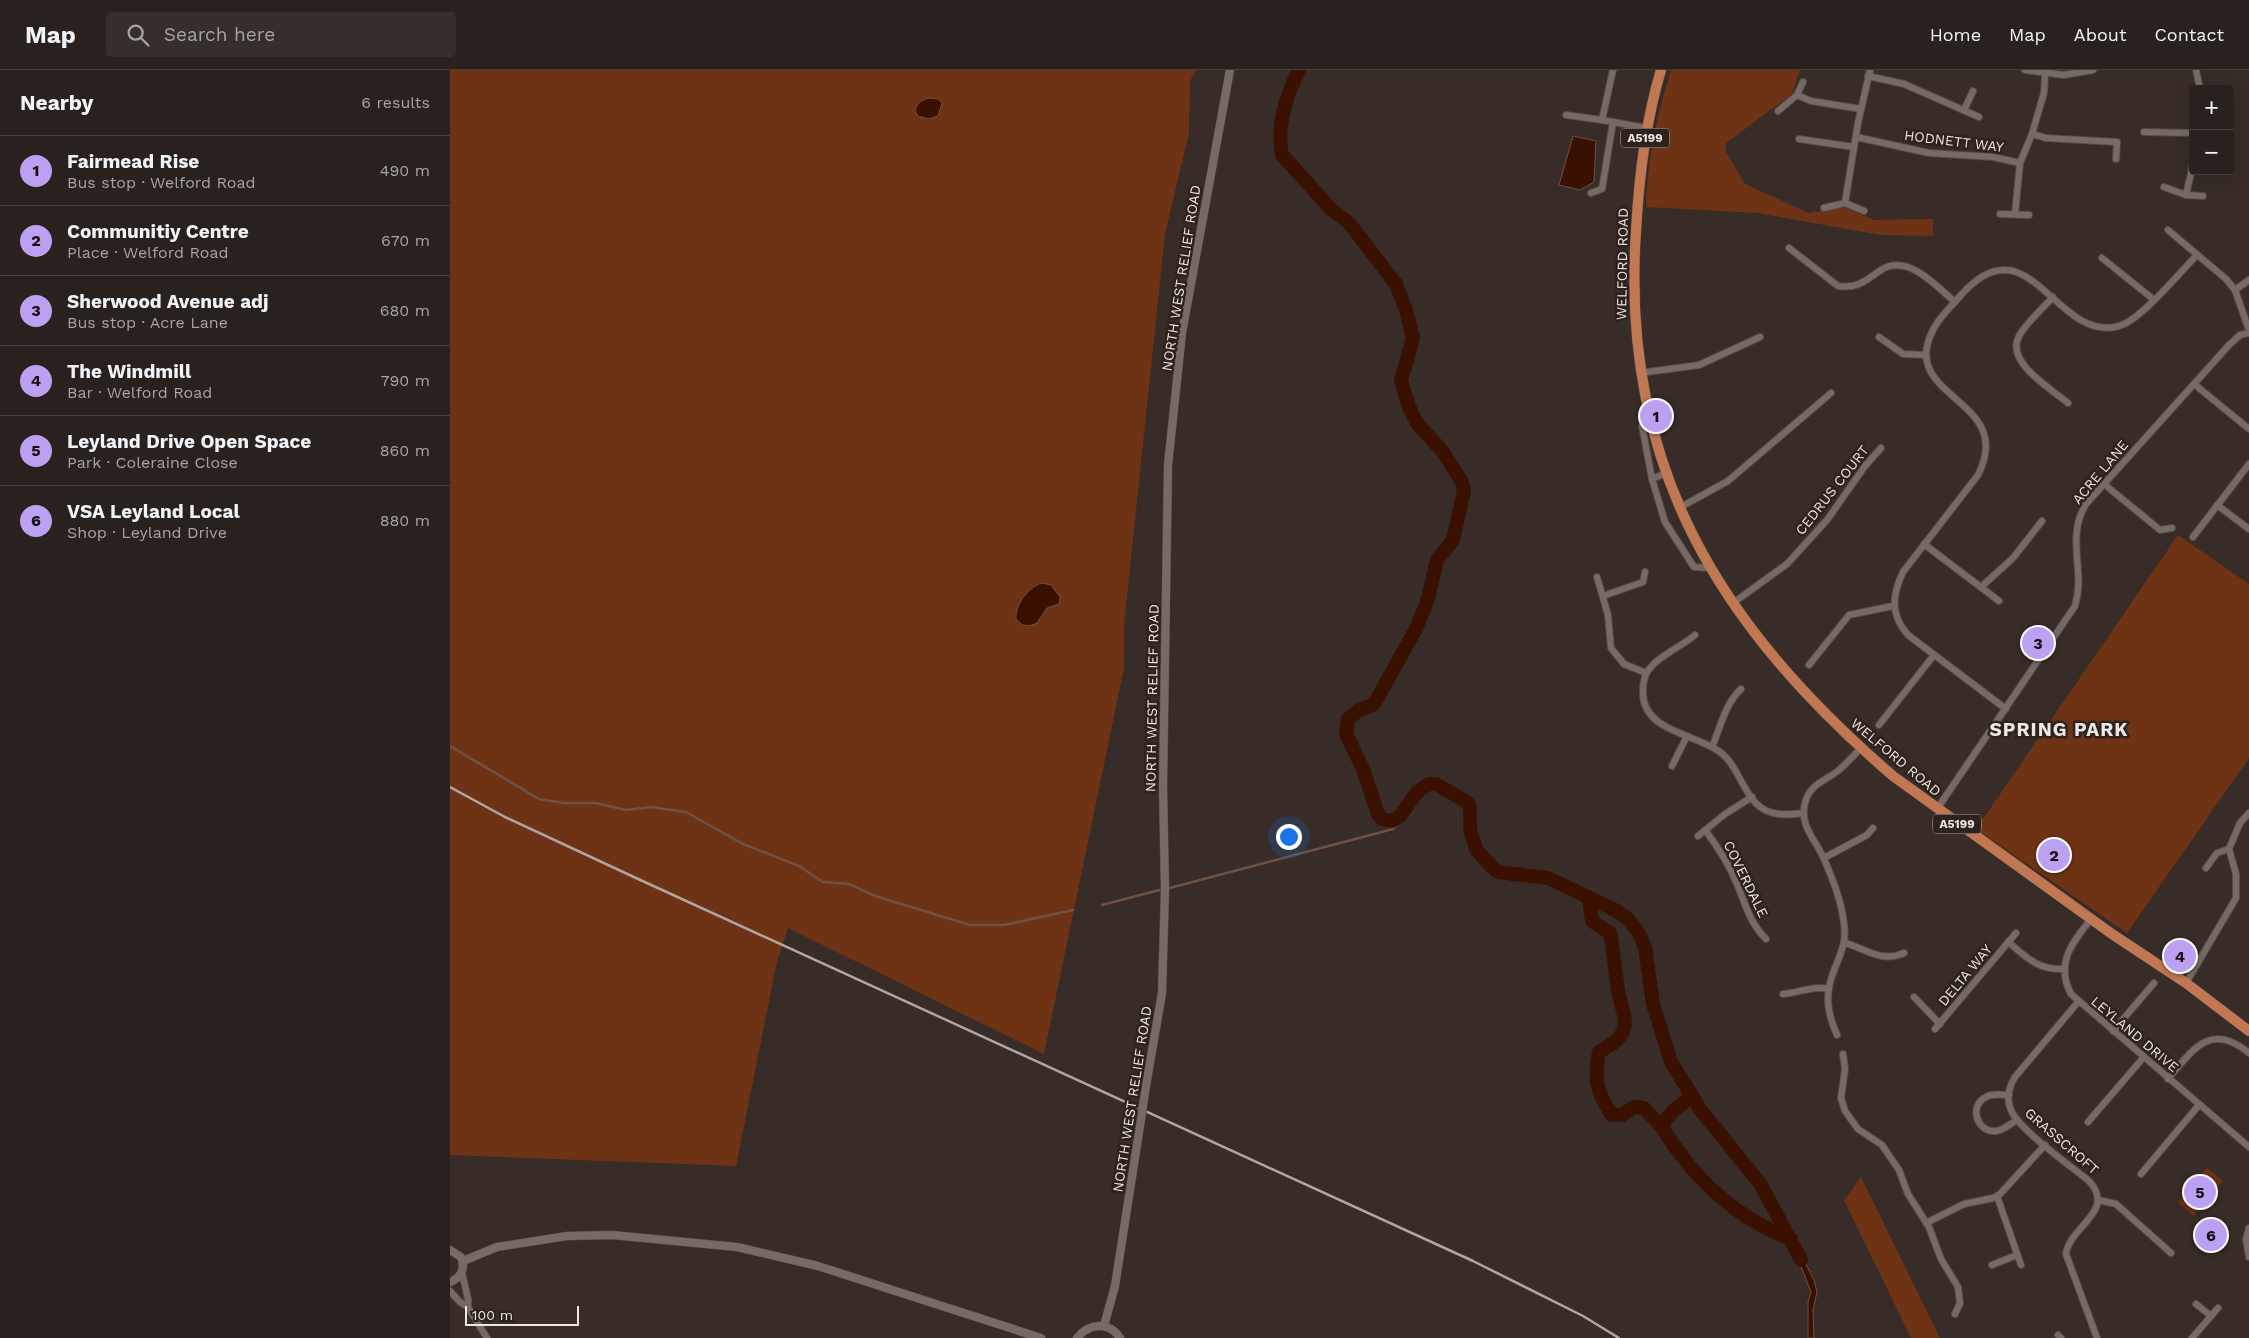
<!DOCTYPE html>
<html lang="en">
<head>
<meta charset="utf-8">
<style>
	body { margin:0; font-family:"Work Sans",sans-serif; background:#352e2a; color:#f1f3f6 }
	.controls { position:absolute; right:15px; top:15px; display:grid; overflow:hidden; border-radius:5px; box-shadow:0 5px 20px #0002 }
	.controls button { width:45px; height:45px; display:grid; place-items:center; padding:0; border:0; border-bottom:1px solid #453e3b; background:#29211d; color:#f1f3f6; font:25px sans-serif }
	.scale { position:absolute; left:15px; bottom:12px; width:114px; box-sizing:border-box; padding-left:5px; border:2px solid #eee6e2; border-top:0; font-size:14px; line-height:18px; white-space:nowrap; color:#eee6e2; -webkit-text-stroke:4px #2d221d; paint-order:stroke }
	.you { position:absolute; left:838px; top:766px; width:18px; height:18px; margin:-12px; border:4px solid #fff; border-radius:50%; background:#1a73e8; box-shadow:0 0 0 8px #1a73e833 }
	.badge { display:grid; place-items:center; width:32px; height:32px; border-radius:50%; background:#bca0f2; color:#111; font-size:16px; font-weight:700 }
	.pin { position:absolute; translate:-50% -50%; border:2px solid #fff; box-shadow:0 1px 5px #0006 }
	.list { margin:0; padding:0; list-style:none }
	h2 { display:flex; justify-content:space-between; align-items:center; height:65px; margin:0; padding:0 20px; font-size:21px }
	h2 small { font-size:16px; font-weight:400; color:#a5a3a4 }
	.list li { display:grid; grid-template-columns:32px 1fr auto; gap:15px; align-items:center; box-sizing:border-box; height:70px; padding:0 20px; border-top:1px solid #453e3b }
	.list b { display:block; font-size:19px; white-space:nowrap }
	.list p { margin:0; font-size:16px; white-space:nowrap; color:#a5a3a4 }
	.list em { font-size:16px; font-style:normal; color:#a5a3a4 }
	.icon { flex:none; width:28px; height:28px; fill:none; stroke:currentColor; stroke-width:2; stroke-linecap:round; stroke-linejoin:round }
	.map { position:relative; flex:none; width:1799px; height:1268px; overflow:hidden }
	header { display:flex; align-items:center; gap:30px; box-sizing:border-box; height:70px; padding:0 25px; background:#29211d; border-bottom:1px solid #453e3b }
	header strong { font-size:24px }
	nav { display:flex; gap:28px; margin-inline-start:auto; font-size:18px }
	.search { width:350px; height:45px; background:#352e2a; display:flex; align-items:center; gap:12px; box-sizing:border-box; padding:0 18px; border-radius:5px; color:#a5a3a4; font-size:19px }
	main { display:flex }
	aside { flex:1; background:#29211d }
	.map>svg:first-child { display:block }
	.green { fill:#6e3314 }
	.water { fill:#3a1100; stroke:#705144 }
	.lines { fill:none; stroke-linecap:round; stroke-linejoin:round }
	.stream { stroke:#705144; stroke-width:2.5 }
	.river { stroke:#3a1100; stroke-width:14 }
	.minor-casing { stroke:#544b46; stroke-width:8 }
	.tertiary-casing { stroke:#544b46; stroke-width:9 }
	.primary-casing { stroke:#544b46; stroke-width:11 }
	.minor { stroke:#776a64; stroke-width:6 }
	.tertiary { stroke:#776a64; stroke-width:8 }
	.primary { stroke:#c17751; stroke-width:10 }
	.rail { stroke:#afa6a2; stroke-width:2.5 }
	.tertiary-bridge-casing { stroke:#544b46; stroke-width:9; stroke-linecap:butt }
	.tertiary-bridge { stroke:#776a64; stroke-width:8 }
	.labels { text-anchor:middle; stroke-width:5; stroke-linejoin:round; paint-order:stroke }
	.shield { fill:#2d221d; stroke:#b4aba7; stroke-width:1 }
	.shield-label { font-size:12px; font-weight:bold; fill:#eee6e2 }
	.street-label { font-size:14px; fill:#eee6e2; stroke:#2d221d }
	.district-label { font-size:19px; font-weight:bold; letter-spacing:1px; fill:#eee6e2; stroke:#2d221d }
</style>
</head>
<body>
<header>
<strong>Map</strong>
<div class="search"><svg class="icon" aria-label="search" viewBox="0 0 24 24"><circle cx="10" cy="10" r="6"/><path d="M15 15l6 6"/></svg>Search here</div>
<nav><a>Home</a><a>Map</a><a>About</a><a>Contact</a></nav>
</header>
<main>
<aside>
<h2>Nearby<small>6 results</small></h2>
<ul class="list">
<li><span class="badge">1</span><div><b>Fairmead Rise</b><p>Bus stop · Welford Road</p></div><em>490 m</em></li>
<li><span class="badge">2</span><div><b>Communitiy Centre</b><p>Place · Welford Road</p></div><em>670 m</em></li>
<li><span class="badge">3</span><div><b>Sherwood Avenue adj</b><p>Bus stop · Acre Lane</p></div><em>680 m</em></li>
<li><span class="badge">4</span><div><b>The Windmill</b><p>Bar · Welford Road</p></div><em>790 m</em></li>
<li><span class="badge">5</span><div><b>Leyland Drive Open Space</b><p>Park · Coleraine Close</p></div><em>860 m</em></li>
<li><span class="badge">6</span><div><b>VSA Leyland Local</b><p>Shop · Leyland Drive</p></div><em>880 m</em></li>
</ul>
</aside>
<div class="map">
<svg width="1799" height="1268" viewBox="0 0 1799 1268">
	<rect width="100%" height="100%" fill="#372c27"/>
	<!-- green -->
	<g class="green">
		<polygon points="0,0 746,0 740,11 739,63 715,164 674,555 674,598 594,984 338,858 327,891 286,1096 0,1085"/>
		<path d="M1221,0H1350L1342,24L1276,73V82L1295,114L1359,143L1394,137L1424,150L1483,149V166L1431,165L1307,143L1196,137C1197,91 1207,44 1221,0Z"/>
		<polygon points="1728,465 1799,514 1799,688 1677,863 1526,759"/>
		<polygon points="1757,1098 1773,1111 1743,1146 1728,1132"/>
		<polygon points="1411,1107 1490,1268 1461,1268 1394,1130"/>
	</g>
	<!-- water -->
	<g class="water">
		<path d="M480,28L488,29L492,33L488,46L479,49L468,46L465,41C466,33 473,29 480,28Z"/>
		<polygon points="1123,66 1146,71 1144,112 1130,120 1109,115"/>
		<path d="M592,513L601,515L610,527L609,534L597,538L587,553C579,557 572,557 566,549C565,535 578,517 592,513Z"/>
		<polygon points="1337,1171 1346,1175 1364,1210 1367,1222 1363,1240 1364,1268 1358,1268 1358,1232 1361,1222 1346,1184"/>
	</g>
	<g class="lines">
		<!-- stream -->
		<g class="stream">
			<polyline points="0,676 89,729 114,733 146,733 176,740 201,737 236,742 293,774 349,796 373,812 399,814 425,826 520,855 554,855 623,840"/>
			<polyline points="716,819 943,759 949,753 950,746"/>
			<polyline points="652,835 713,819"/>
		</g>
		<!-- river -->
		<g class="river">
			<path d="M849,0C836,26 826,55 832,85L881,139L900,154L946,214L956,240L963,268L951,311L959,337L967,353L993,382L1012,412L1014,421L1003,470L987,490L978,529L966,559L924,634L908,641L898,649L896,664L913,699L928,744L932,749L942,751L950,746L967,722L979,714H986L1017,732L1020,738V760L1027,781L1047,802L1098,808L1165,840L1178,849L1189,863L1195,877L1203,934L1221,992L1250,1039L1311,1115L1351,1190"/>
			<path d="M1139,829L1142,851L1160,863C1164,883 1165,904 1169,925C1171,936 1177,947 1174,959C1170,971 1159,976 1149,982C1144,1010 1146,1021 1162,1045H1172L1184,1037L1194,1038L1211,1056"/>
			<path d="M1242,1026L1224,1040L1211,1056C1244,1108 1283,1147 1341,1169"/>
		</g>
		<!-- minor casing -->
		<g class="minor-casing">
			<g id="minor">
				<polyline points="1163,0 1152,50 1196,58"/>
				<polyline points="1575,0 1614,5 1643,0"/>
				<polyline points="1746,0 1750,19"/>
				<polyline points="1418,6 1454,14 1529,47"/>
				<polyline points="1347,25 1361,31 1411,39"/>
				<polyline points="1514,40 1523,21"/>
				<polyline points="1328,41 1347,25 1353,12"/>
				<polyline points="1116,45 1152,50"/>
				<polyline points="1694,62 1743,63"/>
				<polyline points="1582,64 1596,68 1667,72 1666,89"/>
				<polyline points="1406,67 1479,83 1543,87 1570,93"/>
				<polyline points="1349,69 1404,77"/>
				<polyline points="1714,117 1736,125 1753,126"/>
				<polyline points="1141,123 1152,119 1163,52"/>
				<polyline points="1736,125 1743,94"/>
				<polyline points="1395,133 1408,53 1420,0"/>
				<polyline points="1374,138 1395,133 1414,141"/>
				<polyline points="1550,144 1579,145"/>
				<polyline points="1565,144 1570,93 1582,64 1594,23 1595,4"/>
				<polyline points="1718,160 1776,209 1785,220 1799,260"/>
				<path d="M1339,178L1388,216C1408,219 1416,210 1431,200C1458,183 1486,216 1505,232"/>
				<polyline points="1652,188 1703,229"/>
				<polyline points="1785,220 1799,210"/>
				<path d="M1603,227C1592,239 1577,252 1569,266C1555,292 1600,318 1618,333"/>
				<polyline points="1429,267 1453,284 1476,285"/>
				<polyline points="1190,303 1249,295 1310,267"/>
				<polyline points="1744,314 1799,359"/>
				<polyline points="1192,356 1202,409 1215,452 1244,497 1260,498"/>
				<polyline points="1202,409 1216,403"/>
				<polyline points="1654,414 1710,460 1722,458"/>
				<polyline points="1767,435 1799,459"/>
				<polyline points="1229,438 1278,411 1381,323"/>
				<polyline points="1743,467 1799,394"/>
				<polyline points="1474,474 1549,531"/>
				<polyline points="1147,507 1158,545 1161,578 1174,594 1196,603"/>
				<polyline points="1531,517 1563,488 1592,451"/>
				<polyline points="1153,526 1193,512 1195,502"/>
				<polyline points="1283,533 1337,494 1377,450 1415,396 1431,378"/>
				<path d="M1245,565C1232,576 1211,585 1202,596C1195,602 1193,611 1193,620C1191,662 1245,663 1270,682C1291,697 1294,734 1320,742C1330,746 1343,744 1354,743"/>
				<polyline points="1359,595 1399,545 1443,536"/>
				<path d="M1556,639L1458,565C1440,545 1442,525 1453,502L1528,405C1567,328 1447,329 1483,260C1489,247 1502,236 1511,225C1579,148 1606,274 1669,256C1691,250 1730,202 1747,185"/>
				<polyline points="1429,655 1484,585"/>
				<path d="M1262,677C1271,656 1275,634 1291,619"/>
				<polyline points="1222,696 1237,666"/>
				<path d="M1487,739L1625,536C1636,499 1615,469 1636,434L1779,275L1790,265L1799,263"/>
				<path d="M1255,760C1268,777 1279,794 1287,814C1296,835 1299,852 1316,869"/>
				<polyline points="1248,766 1275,744 1302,727"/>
				<polyline points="1374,788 1417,765 1423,758"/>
				<polyline points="1756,798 1767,783 1779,779"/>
				<path d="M1641,849C1622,873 1605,893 1621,924L1799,1077"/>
				<path d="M1558,872C1578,888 1587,900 1614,899"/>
				<path d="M1395,873C1417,879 1431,893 1454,883"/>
				<polyline points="1736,913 1786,828 1786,804 1779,779 1790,753 1799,743"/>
				<path d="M1333,924C1349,923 1363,915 1379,919"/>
				<polyline points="1464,927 1490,954"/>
				<path d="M1628,932L1565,1007C1559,1017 1556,1029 1561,1040C1568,1059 1621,1096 1639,1111C1667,1141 1619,1157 1616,1184L1647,1268"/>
				<polyline points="1485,959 1566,863"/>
				<polyline points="1663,961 1704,913"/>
				<path d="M1387,965C1380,949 1375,932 1380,913C1387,886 1399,878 1393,847C1390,828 1382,807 1374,789C1366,770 1349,756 1355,733C1360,713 1376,711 1389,700C1397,693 1404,685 1411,678"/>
				<polyline points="1393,984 1395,999 1391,1028 1395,1041 1408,1059 1432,1075 1449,1100 1458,1124 1479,1157 1491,1189 1508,1217 1510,1233 1505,1244"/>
				<path d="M1718,1009C1743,979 1761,951 1799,983"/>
				<path d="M1559,1025C1551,1025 1542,1023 1536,1027C1518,1036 1527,1063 1546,1061C1554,1060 1560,1054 1567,1050"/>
				<polyline points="1638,1052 1693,988"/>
				<polyline points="1691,1104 1749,1035"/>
				<polyline points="1547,1126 1571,1195"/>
				<polyline points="1648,1130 1666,1134 1721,1183"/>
				<polyline points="1476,1153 1514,1134 1543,1128 1550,1124 1595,1075"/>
				<polyline points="1799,1158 1796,1169 1799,1187"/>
				<polyline points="1542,1195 1567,1185"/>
				<polyline points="12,1203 18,1229 18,1237"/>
				<polyline points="0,1221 10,1232 18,1237 37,1268"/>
				<polyline points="1746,1234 1761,1246"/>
				<polyline points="1608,1265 1611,1268"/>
				<polyline points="1742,1268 1768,1238"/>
			</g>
		</g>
		<!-- tertiary casing -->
		<g class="tertiary-casing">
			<g id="tertiary">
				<polyline points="696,1016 712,923 715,820 713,717 718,395 732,263 780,0"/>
				<path d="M0,1180L11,1187C16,1198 11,1208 0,1212"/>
				<polyline points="13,1191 47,1177 117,1166 162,1165 287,1177 368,1196 591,1268"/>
				<polyline points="654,1256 665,1216 689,1062"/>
				<path d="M627,1268C639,1253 659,1251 670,1268"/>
			</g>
		</g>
		<!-- primary casing -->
		<g class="primary-casing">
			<path id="primary" d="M1211,0C1195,53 1189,106 1186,161C1170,397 1269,556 1443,706L1662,864L1736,913L1799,961"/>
		</g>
		<!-- minor -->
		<use href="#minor" class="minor"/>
		<!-- tertiary -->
		<use href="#tertiary" class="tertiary"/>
		<!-- primary -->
		<use href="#primary" class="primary"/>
		<!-- rail -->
		<polyline class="rail" points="0,717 55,747 186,808 1023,1191 1133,1246 1169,1268"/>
		<!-- tertiary-bridge casing -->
		<g class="tertiary-bridge-casing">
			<polyline id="tertiary-bridge" points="689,1062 696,1016"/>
		</g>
		<!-- tertiary-bridge -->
		<use href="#tertiary-bridge" class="tertiary-bridge"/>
	</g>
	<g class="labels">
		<!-- shield labels -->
		<g class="shield">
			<rect x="1171" y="58.5" width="48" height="19" rx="4"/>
			<rect x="1483" y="744.5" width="48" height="19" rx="4"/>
		</g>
		<g class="shield-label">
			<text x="1195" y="72">A5199</text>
			<text x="1507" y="758">A5199</text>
		</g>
		<!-- street labels -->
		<g class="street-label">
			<text transform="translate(1504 71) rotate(7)" y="5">HODNETT WAY</text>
			<text transform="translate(1172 194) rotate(-89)" y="5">WELFORD ROAD</text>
			<text transform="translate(731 208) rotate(-81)" y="5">NORTH WEST RELIEF ROAD</text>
			<text transform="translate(1650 402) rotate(-50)" y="5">ACRE LANE</text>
			<text transform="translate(1382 420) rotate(-52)" y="5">CEDRUS COURT</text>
			<text transform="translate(702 628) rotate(-89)" y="5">NORTH WEST RELIEF ROAD</text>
			<text transform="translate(1446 687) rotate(40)" y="5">WELFORD ROAD</text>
			<text transform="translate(1296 809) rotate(64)" y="5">COVERDALE</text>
			<text transform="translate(1515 905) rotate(-50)" y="5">DELTA WAY</text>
			<text transform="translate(1685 964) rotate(40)" y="5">LEYLAND DRIVE</text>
			<text transform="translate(682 1029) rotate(-81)" y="5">NORTH WEST RELIEF ROAD</text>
			<text transform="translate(1612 1071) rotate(41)" y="5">GRASSCROFT</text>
		</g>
		<!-- district labels -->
		<g class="district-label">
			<text x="1609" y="666">SPRING PARK</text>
		</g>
	</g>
</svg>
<div class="controls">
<button>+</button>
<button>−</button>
</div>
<div class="scale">100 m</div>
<div class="you"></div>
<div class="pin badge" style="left:1206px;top:346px">1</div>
<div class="pin badge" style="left:1604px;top:785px">2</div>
<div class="pin badge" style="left:1588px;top:573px">3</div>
<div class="pin badge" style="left:1730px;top:886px">4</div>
<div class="pin badge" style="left:1750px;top:1122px">5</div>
<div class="pin badge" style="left:1761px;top:1165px">6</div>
</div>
</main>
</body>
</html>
